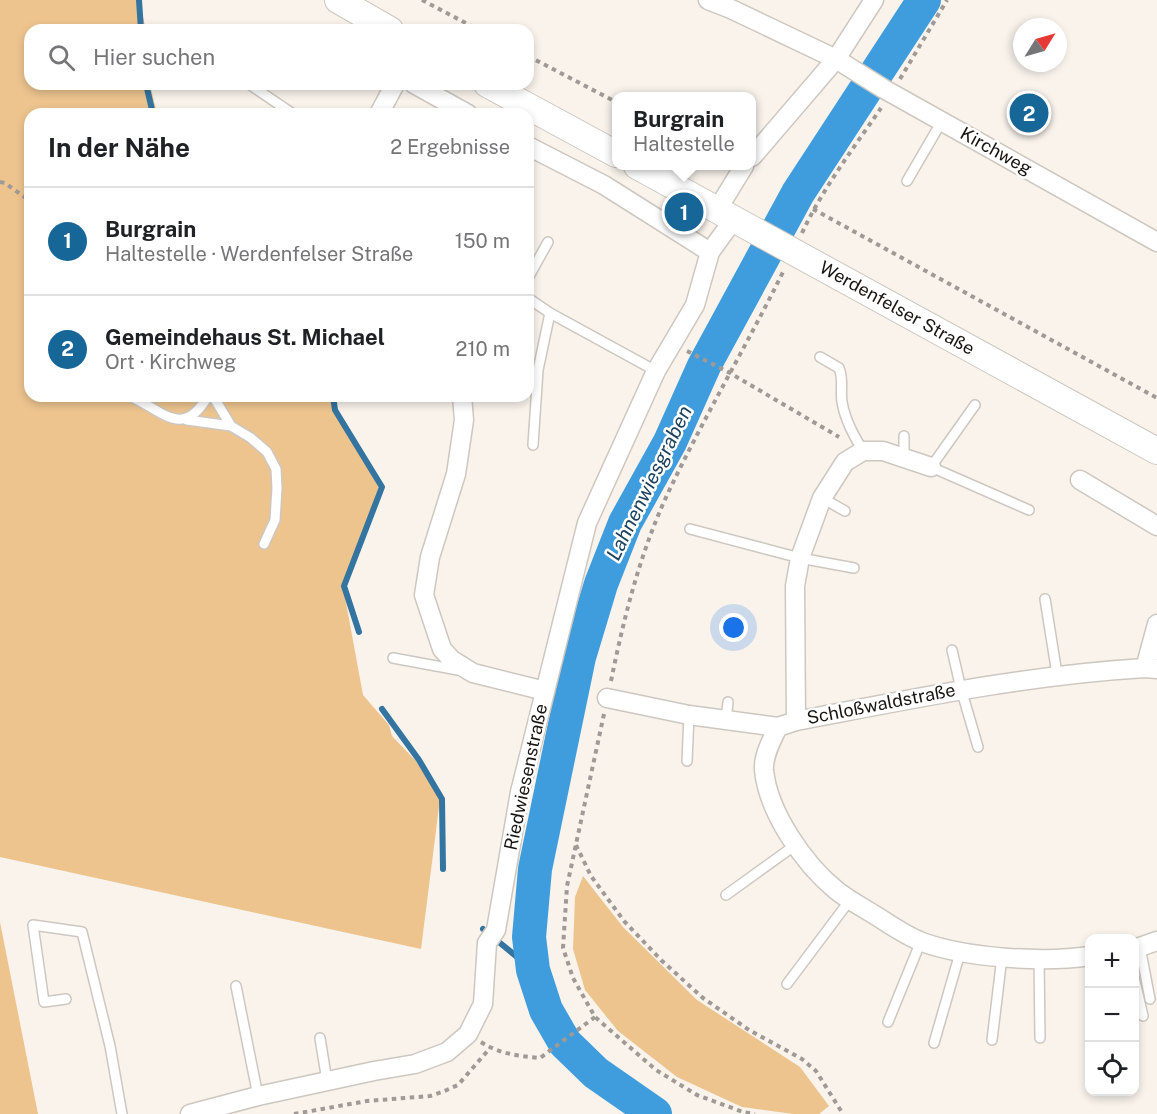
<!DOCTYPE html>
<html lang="de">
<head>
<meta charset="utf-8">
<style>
	body { margin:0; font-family:"Public Sans",sans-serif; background:#f2f2f2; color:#202124 }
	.controls { position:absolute; right:18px; bottom:18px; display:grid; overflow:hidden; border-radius:12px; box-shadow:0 3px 9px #0003 }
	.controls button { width:54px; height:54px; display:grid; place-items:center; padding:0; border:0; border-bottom:2px solid #e0e0e0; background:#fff; color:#202124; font:30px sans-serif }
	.compass { position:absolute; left:1013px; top:18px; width:54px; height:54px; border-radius:50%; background:#fff; box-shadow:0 3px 9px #0003; rotate:53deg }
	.you { position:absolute; left:734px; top:628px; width:21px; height:21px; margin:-15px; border:4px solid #fff; border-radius:50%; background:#1a73e8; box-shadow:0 0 0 9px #1a73e833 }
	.badge { display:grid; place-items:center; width:39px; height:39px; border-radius:50%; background:#166698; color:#fff; font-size:20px; font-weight:700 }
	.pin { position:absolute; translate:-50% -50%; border:3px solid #fff; box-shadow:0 2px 6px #0006 }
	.popup { position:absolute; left:612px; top:92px; width:144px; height:78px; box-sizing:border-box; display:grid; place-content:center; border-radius:12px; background:#fff; filter:drop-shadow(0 2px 4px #0005); font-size:20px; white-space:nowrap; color:#757577 }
	.popup b { font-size:22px; color:#202124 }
	.popup::after { content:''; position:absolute; left:50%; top:100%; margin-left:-12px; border:12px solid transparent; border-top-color:#fff }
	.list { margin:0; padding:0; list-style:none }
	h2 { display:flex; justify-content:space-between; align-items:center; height:78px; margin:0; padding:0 24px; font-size:26px }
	h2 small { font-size:20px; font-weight:400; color:#757577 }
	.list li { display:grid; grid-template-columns:39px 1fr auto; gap:18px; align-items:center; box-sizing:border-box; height:108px; padding:0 24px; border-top:2px solid #e0e0e0 }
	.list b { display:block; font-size:22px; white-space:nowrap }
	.list p { margin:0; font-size:20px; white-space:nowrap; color:#757577 }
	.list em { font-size:20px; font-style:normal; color:#757577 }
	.icon { flex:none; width:33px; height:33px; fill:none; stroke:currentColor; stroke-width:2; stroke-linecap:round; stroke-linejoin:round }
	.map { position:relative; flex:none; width:1157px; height:1114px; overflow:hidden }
	.search { position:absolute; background:#fff; box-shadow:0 3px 9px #0003; left:24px; top:24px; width:510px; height:66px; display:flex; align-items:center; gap:15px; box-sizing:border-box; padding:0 21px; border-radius:18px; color:#757577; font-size:22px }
	.panel { position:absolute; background:#fff; box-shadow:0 3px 9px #0003; left:24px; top:108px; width:510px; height:294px; border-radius:18px }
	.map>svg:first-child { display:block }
	.green { fill:#edc48e }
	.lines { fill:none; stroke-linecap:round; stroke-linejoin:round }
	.stream { stroke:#3374a0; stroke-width:6 }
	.river { stroke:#3f9ddd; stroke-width:34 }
	.lane-casing { stroke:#cdc7c0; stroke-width:12 }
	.street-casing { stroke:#cdc7c0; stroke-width:21 }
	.secondary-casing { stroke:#cdc7c0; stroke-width:28 }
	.path { stroke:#9f9a95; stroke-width:4; stroke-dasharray:4.5 4.5; stroke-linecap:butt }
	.lane { stroke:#fff; stroke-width:9 }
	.street { stroke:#fff; stroke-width:18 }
	.secondary { stroke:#fff; stroke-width:26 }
	.labels { text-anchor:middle; stroke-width:5; stroke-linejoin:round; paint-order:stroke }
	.street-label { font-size:18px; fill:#171513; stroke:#fff }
	.water-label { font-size:20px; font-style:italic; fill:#1c425d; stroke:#fff }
</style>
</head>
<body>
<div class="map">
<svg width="1157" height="1114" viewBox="0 0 1157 1114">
	<rect width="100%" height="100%" fill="#f9f3ec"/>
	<!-- green -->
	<g class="green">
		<polygon points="0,0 139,0 146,30 30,30 30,84 150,84 157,114 30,114 30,396 332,396 334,411 381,487 343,586 363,695 389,725 392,736 417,762 440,799 421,949 0,857"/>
		<polygon points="583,876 623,927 697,1000 800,1067 829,1106 819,1114 793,1114 742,1107 677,1077 618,1031 585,990 573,949 575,897"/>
		<polygon points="0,922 38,1114 0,1114"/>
	</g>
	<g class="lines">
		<!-- stream -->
		<g class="stream">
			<polyline points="139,0 141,30"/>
			<polyline points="146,84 153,114"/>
			<polyline points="333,396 335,410 382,487 344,586 359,632"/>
			<polyline points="382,709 419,760 442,799 443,869"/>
			<polyline points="483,929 533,970"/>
		</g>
		<!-- river -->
		<polyline class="river" points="655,1114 596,1073 565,1043 546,1010 533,970 529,937 535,869 579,657 601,584 625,523 670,442 704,366 798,193 924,0"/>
		<!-- lane casing -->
		<g class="lane-casing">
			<g id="lane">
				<polyline points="249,84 293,114"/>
				<polyline points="907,181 942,121"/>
				<polyline points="528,278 548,242"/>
				<polyline points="528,298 550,313 656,371"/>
				<path d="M820,357L839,368C844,380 840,390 842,402C845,420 854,436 863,451"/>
				<path d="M130,396C164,412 183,439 208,396"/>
				<polyline points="213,396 231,426"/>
				<polyline points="975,405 931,467 1029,510"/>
				<polyline points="187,420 231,426 251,438 267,452 276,469 277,488 275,520 264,544"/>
				<polyline points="904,436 904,457"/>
				<polyline points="533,445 538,370 550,313"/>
				<polyline points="822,498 845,511"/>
				<polyline points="690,529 800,558 854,568"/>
				<polyline points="1045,599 1057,674"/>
				<polyline points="952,650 961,689 978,747"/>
				<polyline points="393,658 458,670"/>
				<polyline points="726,720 728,702"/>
				<polyline points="687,761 689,715"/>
				<polyline points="726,895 794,846"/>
				<polyline points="1140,947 1150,999"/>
				<polyline points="1039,958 1040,1038"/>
				<polyline points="1134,977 1143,1016"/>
				<polyline points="787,984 850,900"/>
				<polyline points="236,986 258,1096"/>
				<polyline points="66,999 44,1002 33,925 82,932 110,1046 122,1114"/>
				<polyline points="888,1022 921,941"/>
				<polyline points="320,1038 327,1081"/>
				<polyline points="992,1040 1002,957"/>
				<polyline points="934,1043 960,953"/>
			</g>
		</g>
		<!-- street casing -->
		<g class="street-casing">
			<g id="street">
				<polyline points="708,0 731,9 836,59 884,89 1157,242"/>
				<polyline points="414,84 468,114"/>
				<polyline points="379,114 395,84"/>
				<polyline points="528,146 604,185 710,252"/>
				<polyline points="752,157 836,59 874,0"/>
				<polyline points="717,210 744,166"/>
				<polyline points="462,396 464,420 456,474 430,557 424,595 442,649 452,660 473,673 545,691"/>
				<polyline points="1080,480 1157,526"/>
				<polyline points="1145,668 1157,624"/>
				<path d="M607,698L689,715L778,727L796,721C912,699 1027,675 1145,668L1157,669"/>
				<polyline points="796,721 795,586 800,558 822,498 845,462 863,451 883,451 931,467"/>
				<path d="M778,727C772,739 763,756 764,770C768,812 804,864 836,890C848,900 864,908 878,917C892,926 906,936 922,942C966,958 1043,963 1090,956"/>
				<polyline points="1134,949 1157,941"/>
				<polyline points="190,1114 258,1096 374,1071 415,1064 447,1052 468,1034 483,1004 487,943 496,930 520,792 587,523 656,371 695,305 710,252 734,219"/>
			</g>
		</g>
		<!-- secondary casing -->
		<g class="secondary-casing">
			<g id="secondary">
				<polyline points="338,0 390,30"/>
				<polyline points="487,84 616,154"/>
				<polyline points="637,166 1157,451"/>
			</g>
		</g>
		<!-- path -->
		<g class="path">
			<polyline points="422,0 479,30"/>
			<polyline points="528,56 616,102"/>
			<polyline points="900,79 947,0"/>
			<polyline points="0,182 5,183 30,201"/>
			<polyline points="813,209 1157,398"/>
			<path d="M802,233C823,188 853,149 881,108"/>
			<polyline points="687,351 730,373 839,437"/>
			<path d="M611,681C624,617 640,553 668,493C704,417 747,345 784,270"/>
			<polyline points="604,714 567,886 563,948 573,978 595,1017 656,1070 697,1095 743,1112 755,1114"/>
			<polyline points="576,845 591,876 624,921 661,960 703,998 749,1030 802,1059 816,1071 843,1114"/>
			<path d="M481,1042C499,1054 519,1056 540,1058L595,1017"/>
			<polyline points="294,1114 367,1101 430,1096 442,1092 458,1085 490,1048"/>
		</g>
		<!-- lane -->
		<use href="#lane" class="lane"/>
		<!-- street -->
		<use href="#street" class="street"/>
		<!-- secondary -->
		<use href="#secondary" class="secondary"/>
	</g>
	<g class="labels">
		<!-- street labels -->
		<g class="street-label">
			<text transform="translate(996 151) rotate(29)" y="6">Kirchweg</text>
			<text transform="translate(897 308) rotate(29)" y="6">Werdenfelser Straße</text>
			<text transform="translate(881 704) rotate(-11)" y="6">Schloßwaldstraße</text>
			<text transform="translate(526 777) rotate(-78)" y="6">Riedwiesenstraße</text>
		</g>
		<!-- water labels -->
		<g class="water-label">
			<text transform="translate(649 483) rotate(-64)" y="7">Lahnenwiesgraben</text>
		</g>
	</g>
</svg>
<div class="controls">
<button>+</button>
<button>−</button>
<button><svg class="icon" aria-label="locate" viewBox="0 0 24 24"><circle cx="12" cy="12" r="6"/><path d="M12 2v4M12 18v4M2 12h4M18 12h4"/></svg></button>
</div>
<svg class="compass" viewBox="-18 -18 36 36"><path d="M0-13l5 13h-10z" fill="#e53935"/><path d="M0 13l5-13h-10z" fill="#757577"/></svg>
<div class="you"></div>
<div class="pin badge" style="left:684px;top:212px">1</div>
<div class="popup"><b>Burgrain</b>Haltestelle</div>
<div class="pin badge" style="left:1029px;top:113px">2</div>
<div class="search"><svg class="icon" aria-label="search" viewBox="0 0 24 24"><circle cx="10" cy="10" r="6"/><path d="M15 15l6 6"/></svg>Hier suchen</div>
<section class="panel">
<h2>In der Nähe<small>2 Ergebnisse</small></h2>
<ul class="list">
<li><span class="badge">1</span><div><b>Burgrain</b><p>Haltestelle · Werdenfelser Straße</p></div><em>150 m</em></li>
<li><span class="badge">2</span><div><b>Gemeindehaus St. Michael</b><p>Ort · Kirchweg</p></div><em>210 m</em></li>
</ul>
</section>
</div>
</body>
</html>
